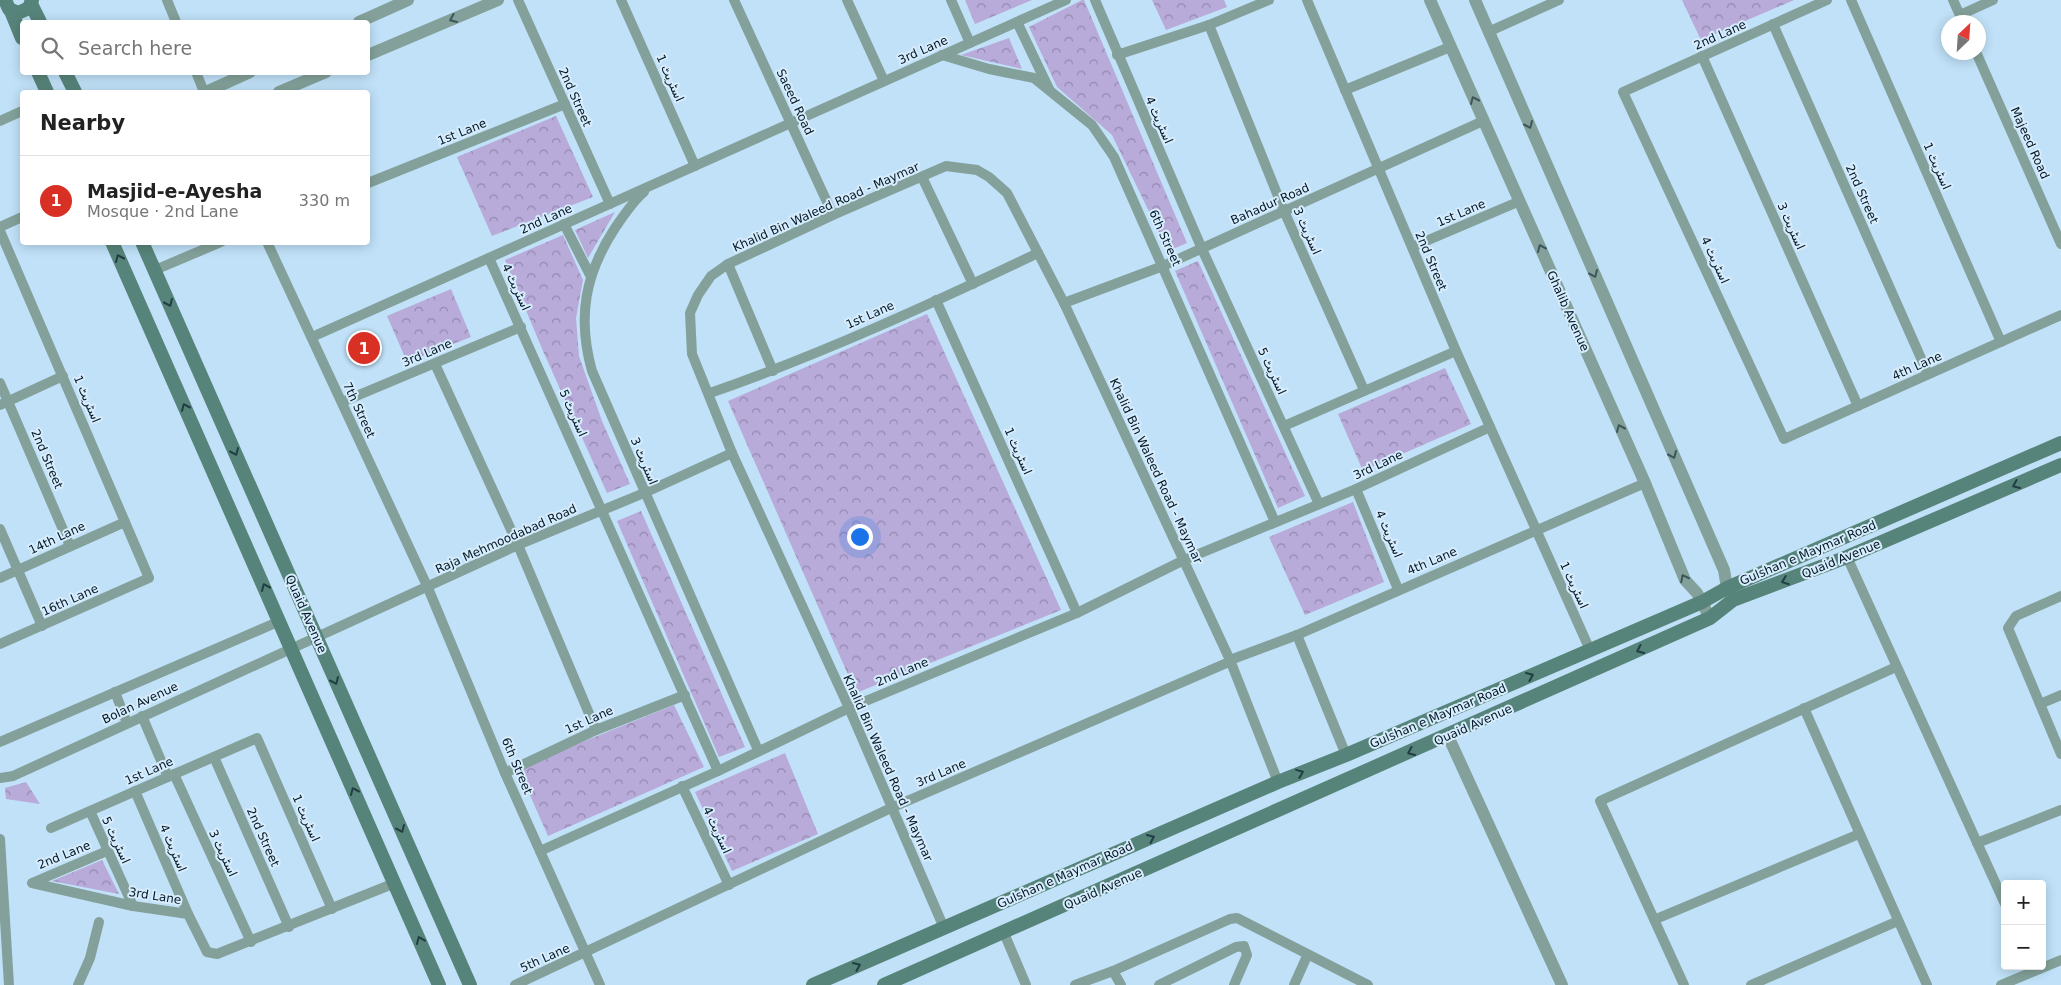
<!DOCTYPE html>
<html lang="en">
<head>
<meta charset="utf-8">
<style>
	body { margin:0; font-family:"DejaVu Sans","Noto Naskh Arabic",sans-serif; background:#f6f6f6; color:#222 }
	.controls { position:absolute; right:15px; bottom:15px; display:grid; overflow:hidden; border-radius:5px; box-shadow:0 2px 12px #0003 }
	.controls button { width:45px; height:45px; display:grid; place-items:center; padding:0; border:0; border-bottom:1px solid #e0e0e0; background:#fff; color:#222; font:25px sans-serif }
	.compass { position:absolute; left:1941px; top:15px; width:45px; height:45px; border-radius:50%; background:#fff; box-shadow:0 2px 12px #0003; rotate:25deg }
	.you { position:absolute; left:859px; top:536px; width:18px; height:18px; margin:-12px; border:4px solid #fff; border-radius:50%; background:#1a73e8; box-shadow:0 0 0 8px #1a73e833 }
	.badge { display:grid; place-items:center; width:32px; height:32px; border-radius:50%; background:#d93025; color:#fff; font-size:16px; font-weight:700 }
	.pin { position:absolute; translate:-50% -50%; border:2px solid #fff; box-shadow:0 1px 5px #0006 }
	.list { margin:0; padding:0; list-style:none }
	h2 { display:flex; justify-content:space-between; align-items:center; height:65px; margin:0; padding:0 20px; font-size:21px }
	h2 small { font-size:16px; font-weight:400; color:#767676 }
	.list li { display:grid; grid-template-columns:32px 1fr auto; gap:15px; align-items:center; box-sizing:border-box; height:90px; padding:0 20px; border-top:1px solid #e0e0e0 }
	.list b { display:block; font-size:19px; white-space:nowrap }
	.list p { margin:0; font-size:16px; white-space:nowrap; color:#767676 }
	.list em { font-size:16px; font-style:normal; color:#767676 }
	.icon { flex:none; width:28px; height:28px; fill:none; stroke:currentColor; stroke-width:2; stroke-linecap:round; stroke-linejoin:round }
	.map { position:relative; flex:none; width:2061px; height:985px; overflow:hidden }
	.search { position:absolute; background:#fff; box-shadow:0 2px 12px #0003; left:20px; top:20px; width:350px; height:55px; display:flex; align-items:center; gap:12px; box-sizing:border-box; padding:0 18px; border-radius:5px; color:#767676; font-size:19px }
	.panel { position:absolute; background:#fff; box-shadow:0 2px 12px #0003; left:20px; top:90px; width:350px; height:155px; border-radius:5px }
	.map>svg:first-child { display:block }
	.park { fill:url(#park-crowns) }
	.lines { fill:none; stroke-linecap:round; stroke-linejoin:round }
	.minor { stroke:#83a19a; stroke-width:10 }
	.tertiary { stroke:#83a19a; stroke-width:12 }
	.secondary { stroke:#57847a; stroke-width:14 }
	.oneway { stroke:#3d565a }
	.oneway2 { stroke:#203e43 }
	.labels { text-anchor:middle; stroke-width:4; stroke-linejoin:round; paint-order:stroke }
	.street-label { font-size:12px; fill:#031825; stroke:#d7ecfc }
</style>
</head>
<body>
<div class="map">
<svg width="2061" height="985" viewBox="0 0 2061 985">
	<defs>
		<pattern id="park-crowns" width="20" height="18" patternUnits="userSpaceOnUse" patternTransform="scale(1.25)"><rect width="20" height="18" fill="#b8aad9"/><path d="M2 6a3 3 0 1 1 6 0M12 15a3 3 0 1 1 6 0" fill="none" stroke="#9389b0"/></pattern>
	</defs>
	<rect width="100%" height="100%" fill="#c0e1f8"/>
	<!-- park -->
	<g class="park">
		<polygon points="965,0 1032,0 975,24"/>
		<polygon points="1082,0 1084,0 1187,243 1168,251 1112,135 1057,87 1029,27"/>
		<polygon points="1152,0 1224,0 1227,7 1166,30"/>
		<polygon points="1682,0 1794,0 1701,40"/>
		<polygon points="1009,38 1022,69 961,55"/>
		<polygon points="556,116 593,197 492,236 457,157"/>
		<polygon points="615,212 588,258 575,230"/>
		<polygon points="563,235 583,280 576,318 579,356 602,421 630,484 607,493 543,351 505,260"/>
		<polygon points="1198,261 1305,496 1278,508 1175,271"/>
		<polygon points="451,289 471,337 407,362 387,316"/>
		<polygon points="927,314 1061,610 856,693 728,401"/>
		<polygon points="1445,368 1471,424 1363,471 1338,414"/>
		<polygon points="1353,502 1384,582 1305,615 1269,537"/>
		<polygon points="641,511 745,747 719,757 617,521"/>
		<polygon points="674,705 704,767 548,836 518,768"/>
		<polygon points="785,753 818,834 732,871 695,792"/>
		<polygon points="26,782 40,804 6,799 5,788"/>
		<polygon points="102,860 119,894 52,881"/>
	</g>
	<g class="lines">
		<!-- minor -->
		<g class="minor">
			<polyline points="167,0 176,22"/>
			<polyline points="518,0 610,204"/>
			<polyline points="621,0 695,166"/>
			<polyline points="734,0 833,215"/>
			<polyline points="847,0 884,81"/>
			<polyline points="951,0 970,43"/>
			<polyline points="1095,0 1202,249 1319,504"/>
			<polyline points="1307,0 1456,351 1590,650"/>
			<polyline points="1827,0 1623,92 1784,439 2061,315"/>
			<polyline points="1851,0 2001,342"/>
			<polyline points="1953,0 1963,22"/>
			<polyline points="1960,15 1993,0"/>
			<polyline points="1017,22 1049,89"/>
			<polyline points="1773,24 1928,374"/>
			<polyline points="1209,25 1284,211 1364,390"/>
			<polyline points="1488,32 1559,0"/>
			<polyline points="1976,52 2061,244"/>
			<polyline points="942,55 989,69 1034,78 1092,125 1114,157 1275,522"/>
			<polyline points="1117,55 1209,25 1269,0"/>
			<polyline points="1702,56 1858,406"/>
			<polyline points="196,72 204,92"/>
			<polyline points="1345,90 1450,47"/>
			<polyline points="0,121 22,111"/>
			<polyline points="922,177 973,284"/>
			<polyline points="368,183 565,104"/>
			<path d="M644,192C633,201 624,215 615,228C585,274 577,317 592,371L758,750"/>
			<polyline points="564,224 590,275"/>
			<polyline points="0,227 22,217"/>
			<polyline points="0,231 149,578 0,644"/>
			<polyline points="267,242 428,588 505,773 600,985"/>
			<polyline points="1412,247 1520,201"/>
			<polyline points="489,258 718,771"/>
			<polyline points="728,264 773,371"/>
			<polyline points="155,270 221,242"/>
			<polyline points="936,300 1077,613"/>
			<polyline points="1064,303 1163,266 1483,121"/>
			<polyline points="312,337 1066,0"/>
			<polyline points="435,364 518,545 596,730"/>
			<polyline points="0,383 70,546"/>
			<path d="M710,393C822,354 931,304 1038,253"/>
			<polyline points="342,402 521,327"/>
			<polyline points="0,405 63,376"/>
			<polyline points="1284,426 1456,351"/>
			<polyline points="1356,489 1398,589"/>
			<polyline points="0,529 42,626"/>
			<polyline points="1847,557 2005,904"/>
			<polyline points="0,578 125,522"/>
			<polyline points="2061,596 2016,616 2008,628 2061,754"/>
			<polyline points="1297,635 1346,755"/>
			<polyline points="1230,660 1297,635 1645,483"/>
			<polyline points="115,692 127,723"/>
			<polyline points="2040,704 2061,695"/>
			<polyline points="1804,708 1927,985"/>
			<polyline points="142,716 168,777"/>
			<polyline points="0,742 280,621"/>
			<polyline points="214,757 289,927"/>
			<polyline points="505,773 596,730 685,695"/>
			<polyline points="174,774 251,942"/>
			<polyline points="0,778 13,776 518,545 644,493 732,453"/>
			<polyline points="682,786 729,885"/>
			<polyline points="135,791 188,914"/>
			<polyline points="90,811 133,906"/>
			<polyline points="51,828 257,738 332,909"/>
			<polyline points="0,839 9,985"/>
			<polyline points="1977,843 2061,810"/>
			<polyline points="107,851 32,883 133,906 188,914 207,952 217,954 395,883"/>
			<polyline points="540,851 718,771 849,708 1077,613 1184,560 1356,489 1490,427"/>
			<polyline points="1656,919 1859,834"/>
			<polyline points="944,928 849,708 732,453 692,354 690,313 698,295 711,276 728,264 833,215 946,166 977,170 989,177 1007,193 1064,303 1230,660 1278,782"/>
			<polyline points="1004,933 1026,985"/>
			<polyline points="1113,971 1121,985"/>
			<polyline points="78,985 90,958 99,922"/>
			<polyline points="515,985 891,808 1229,662"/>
			<polyline points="1075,985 1113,971 1230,919 1237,918 1368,985"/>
			<polyline points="1159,985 1236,947 1244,946 1247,955 1234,985"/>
			<polyline points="1294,985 1307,956"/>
			<polyline points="1684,985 1600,801 1896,667"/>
			<polyline points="1751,985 1898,921"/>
			<polyline points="2001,985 2061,960"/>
		</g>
		<!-- tertiary -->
		<g class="tertiary">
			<polyline points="1430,0 1645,483 1685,580 1697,593 1710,618"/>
			<polyline points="1475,0 1724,570 1727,588 1731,597"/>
			<polyline points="359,22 408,0"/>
			<polyline points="368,55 498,0"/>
			<polyline points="206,92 250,72"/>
			<polyline points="279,92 326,72"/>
			<polyline points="1448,736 1562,985"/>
		</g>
		<!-- secondary -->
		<g class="secondary">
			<polyline points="5,0 9,9 18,13 29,8 32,0"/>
			<polyline points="31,4 40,22"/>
			<polyline points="11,11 22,38"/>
			<polyline points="38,72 47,92"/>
			<polyline points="65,72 75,92"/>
			<polyline points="112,242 439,985"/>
			<polyline points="142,242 470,985"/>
			<polyline points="813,985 1278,782 1346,755 1702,602 1727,588 2061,443"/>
			<polyline points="884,985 1710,618 1733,600 1847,557 2061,465"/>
		</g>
	</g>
	<!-- one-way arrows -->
	<defs><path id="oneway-chevron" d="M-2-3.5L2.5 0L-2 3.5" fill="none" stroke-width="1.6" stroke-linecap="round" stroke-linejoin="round" transform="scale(1.25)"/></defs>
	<g class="oneway">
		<use href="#oneway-chevron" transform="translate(453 19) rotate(157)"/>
		<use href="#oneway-chevron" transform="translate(1474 100) rotate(-114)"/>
		<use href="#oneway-chevron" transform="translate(1529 125) rotate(66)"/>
		<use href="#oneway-chevron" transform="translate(1541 248) rotate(-114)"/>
		<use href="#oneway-chevron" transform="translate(1594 274) rotate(66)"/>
		<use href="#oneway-chevron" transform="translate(1620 428) rotate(-114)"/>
		<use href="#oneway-chevron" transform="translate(1673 455) rotate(66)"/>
		<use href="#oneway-chevron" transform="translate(1684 578) rotate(-117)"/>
	</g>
	<g class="oneway2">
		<use href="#oneway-chevron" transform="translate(119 258) rotate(-114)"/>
		<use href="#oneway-chevron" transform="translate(169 303) rotate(66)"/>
		<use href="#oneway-chevron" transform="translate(185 407) rotate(-114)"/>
		<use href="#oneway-chevron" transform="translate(235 452) rotate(66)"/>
		<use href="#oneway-chevron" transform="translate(2016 485) rotate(157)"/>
		<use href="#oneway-chevron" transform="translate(1785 581) rotate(159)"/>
		<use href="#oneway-chevron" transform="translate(265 587) rotate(-114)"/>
		<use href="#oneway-chevron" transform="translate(1640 650) rotate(156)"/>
		<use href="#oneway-chevron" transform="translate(1530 676) rotate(-23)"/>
		<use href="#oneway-chevron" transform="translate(335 681) rotate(66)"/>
		<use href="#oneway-chevron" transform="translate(1411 752) rotate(156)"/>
		<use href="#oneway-chevron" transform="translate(1300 773) rotate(-22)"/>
		<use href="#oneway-chevron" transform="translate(354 791) rotate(-114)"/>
		<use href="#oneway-chevron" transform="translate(401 829) rotate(66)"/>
		<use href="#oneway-chevron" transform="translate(1151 838) rotate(-24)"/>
		<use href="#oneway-chevron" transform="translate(420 940) rotate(-113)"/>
		<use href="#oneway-chevron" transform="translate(857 966) rotate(-23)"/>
	</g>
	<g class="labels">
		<!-- street labels -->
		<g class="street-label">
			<text transform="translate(1720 35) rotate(-24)" y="4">2nd Lane</text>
			<text transform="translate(923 50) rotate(-24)" y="4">3rd Lane</text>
			<text transform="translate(670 78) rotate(66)" y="4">اسٹریٹ 1</text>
			<text transform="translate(575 97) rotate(66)" y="4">2nd Street</text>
			<text transform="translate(795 102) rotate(65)" y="4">Saeed Road</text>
			<text transform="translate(1159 120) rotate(66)" y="4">اسٹریٹ 4</text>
			<text transform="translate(462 132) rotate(-22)" y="4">1st Lane</text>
			<text transform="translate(2030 143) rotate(66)" y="4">Majeed Road</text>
			<text transform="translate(1937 166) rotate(66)" y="4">اسٹریٹ 1</text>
			<text transform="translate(1862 194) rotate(66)" y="4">2nd Street</text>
			<text transform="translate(1270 204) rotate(-24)" y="4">Bahadur Road</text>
			<text transform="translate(826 207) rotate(-24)" y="4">Khalid Bin Waleed Road - Maymar</text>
			<text transform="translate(1461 213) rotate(-23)" y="4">1st Lane</text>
			<text transform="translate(546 219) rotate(-24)" y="4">2nd Lane</text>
			<text transform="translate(1791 226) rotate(66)" y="4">اسٹریٹ 3</text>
			<text transform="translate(1307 231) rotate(66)" y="4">اسٹریٹ 3</text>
			<text transform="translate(1165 238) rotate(66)" y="4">6th Street</text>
			<text transform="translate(1715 260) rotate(65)" y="4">اسٹریٹ 4</text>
			<text transform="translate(1431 261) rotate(67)" y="4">2nd Street</text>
			<text transform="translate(516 287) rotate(65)" y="4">اسٹریٹ 4</text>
			<text transform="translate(1568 311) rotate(66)" y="4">Ghalib Avenue</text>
			<text transform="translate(870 315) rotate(-24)" y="4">1st Lane</text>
			<text transform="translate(427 353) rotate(-23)" y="4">3rd Lane</text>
			<text transform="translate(1917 366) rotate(-24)" y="4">4th Lane</text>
			<text transform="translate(1272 371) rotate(65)" y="4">اسٹریٹ 5</text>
			<text transform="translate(87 399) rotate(67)" y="4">اسٹریٹ 1</text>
			<text transform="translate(359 410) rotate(65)" y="4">7th Street</text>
			<text transform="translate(573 413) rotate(66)" y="4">اسٹریٹ 5</text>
			<text transform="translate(1018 451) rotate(66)" y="4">اسٹریٹ 1</text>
			<text transform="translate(47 459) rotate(67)" y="4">2nd Street</text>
			<text transform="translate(644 461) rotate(67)" y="4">اسٹریٹ 3</text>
			<text transform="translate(1378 465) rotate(-25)" y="4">3rd Lane</text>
			<text transform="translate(1156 471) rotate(65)" y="4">Khalid Bin Waleed Road - Maymar</text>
			<text transform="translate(1389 534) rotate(67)" y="4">اسٹریٹ 4</text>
			<text transform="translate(57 538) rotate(-25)" y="4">14th Lane</text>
			<text transform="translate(506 539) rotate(-24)" y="4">Raja Mehmoodabad Road</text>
			<text transform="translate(1808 553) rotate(-23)" y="4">Gulshan e Maymar Road</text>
			<text transform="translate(1841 559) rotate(-22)" y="4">Quaid Avenue</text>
			<text transform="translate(1432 561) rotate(-23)" y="4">4th Lane</text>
			<text transform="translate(1574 585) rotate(65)" y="4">اسٹریٹ 1</text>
			<text transform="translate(70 600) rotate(-24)" y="4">16th Lane</text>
			<text transform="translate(306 614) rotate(66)" y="4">Quaid Avenue</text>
			<text transform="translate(902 672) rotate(-23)" y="4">2nd Lane</text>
			<text transform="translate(140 703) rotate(-25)" y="4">Bolan Avenue</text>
			<text transform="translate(1438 716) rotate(-23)" y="4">Gulshan e Maymar Road</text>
			<text transform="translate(589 720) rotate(-24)" y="4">1st Lane</text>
			<text transform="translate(1473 725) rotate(-24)" y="4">Quaid Avenue</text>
			<text transform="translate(517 766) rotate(67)" y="4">6th Street</text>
			<text transform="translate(888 768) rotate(66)" y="4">Khalid Bin Waleed Road - Maymar</text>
			<text transform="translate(149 771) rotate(-24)" y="4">1st Lane</text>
			<text transform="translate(941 773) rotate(-23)" y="4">3rd Lane</text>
			<text transform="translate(306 818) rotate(66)" y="4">اسٹریٹ 1</text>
			<text transform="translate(717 830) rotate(65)" y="4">اسٹریٹ 4</text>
			<text transform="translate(263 837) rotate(66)" y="4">2nd Street</text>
			<text transform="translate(116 840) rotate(65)" y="4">اسٹریٹ 5</text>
			<text transform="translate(173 848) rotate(67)" y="4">اسٹریٹ 4</text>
			<text transform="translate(223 853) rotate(65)" y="4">اسٹریٹ 3</text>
			<text transform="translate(64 855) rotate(-22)" y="4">2nd Lane</text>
			<text transform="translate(1065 875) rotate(-24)" y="4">Gulshan e Maymar Road</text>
			<text transform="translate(1103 889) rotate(-24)" y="4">Quaid Avenue</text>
			<text transform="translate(155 896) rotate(9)" y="4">3rd Lane</text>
			<text transform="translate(545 958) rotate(-24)" y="4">5th Lane</text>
		</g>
	</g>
</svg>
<div class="controls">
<button>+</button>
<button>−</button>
</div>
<svg class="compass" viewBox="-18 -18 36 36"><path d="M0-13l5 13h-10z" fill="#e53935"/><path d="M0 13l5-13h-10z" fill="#767676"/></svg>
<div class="you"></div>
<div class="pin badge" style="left:364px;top:348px">1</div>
<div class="search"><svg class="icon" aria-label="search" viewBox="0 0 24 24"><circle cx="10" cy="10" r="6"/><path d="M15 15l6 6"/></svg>Search here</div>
<section class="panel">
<h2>Nearby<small></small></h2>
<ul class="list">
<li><span class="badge">1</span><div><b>Masjid-e-Ayesha</b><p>Mosque · 2nd Lane</p></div><em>330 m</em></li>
</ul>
</section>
</div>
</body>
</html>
